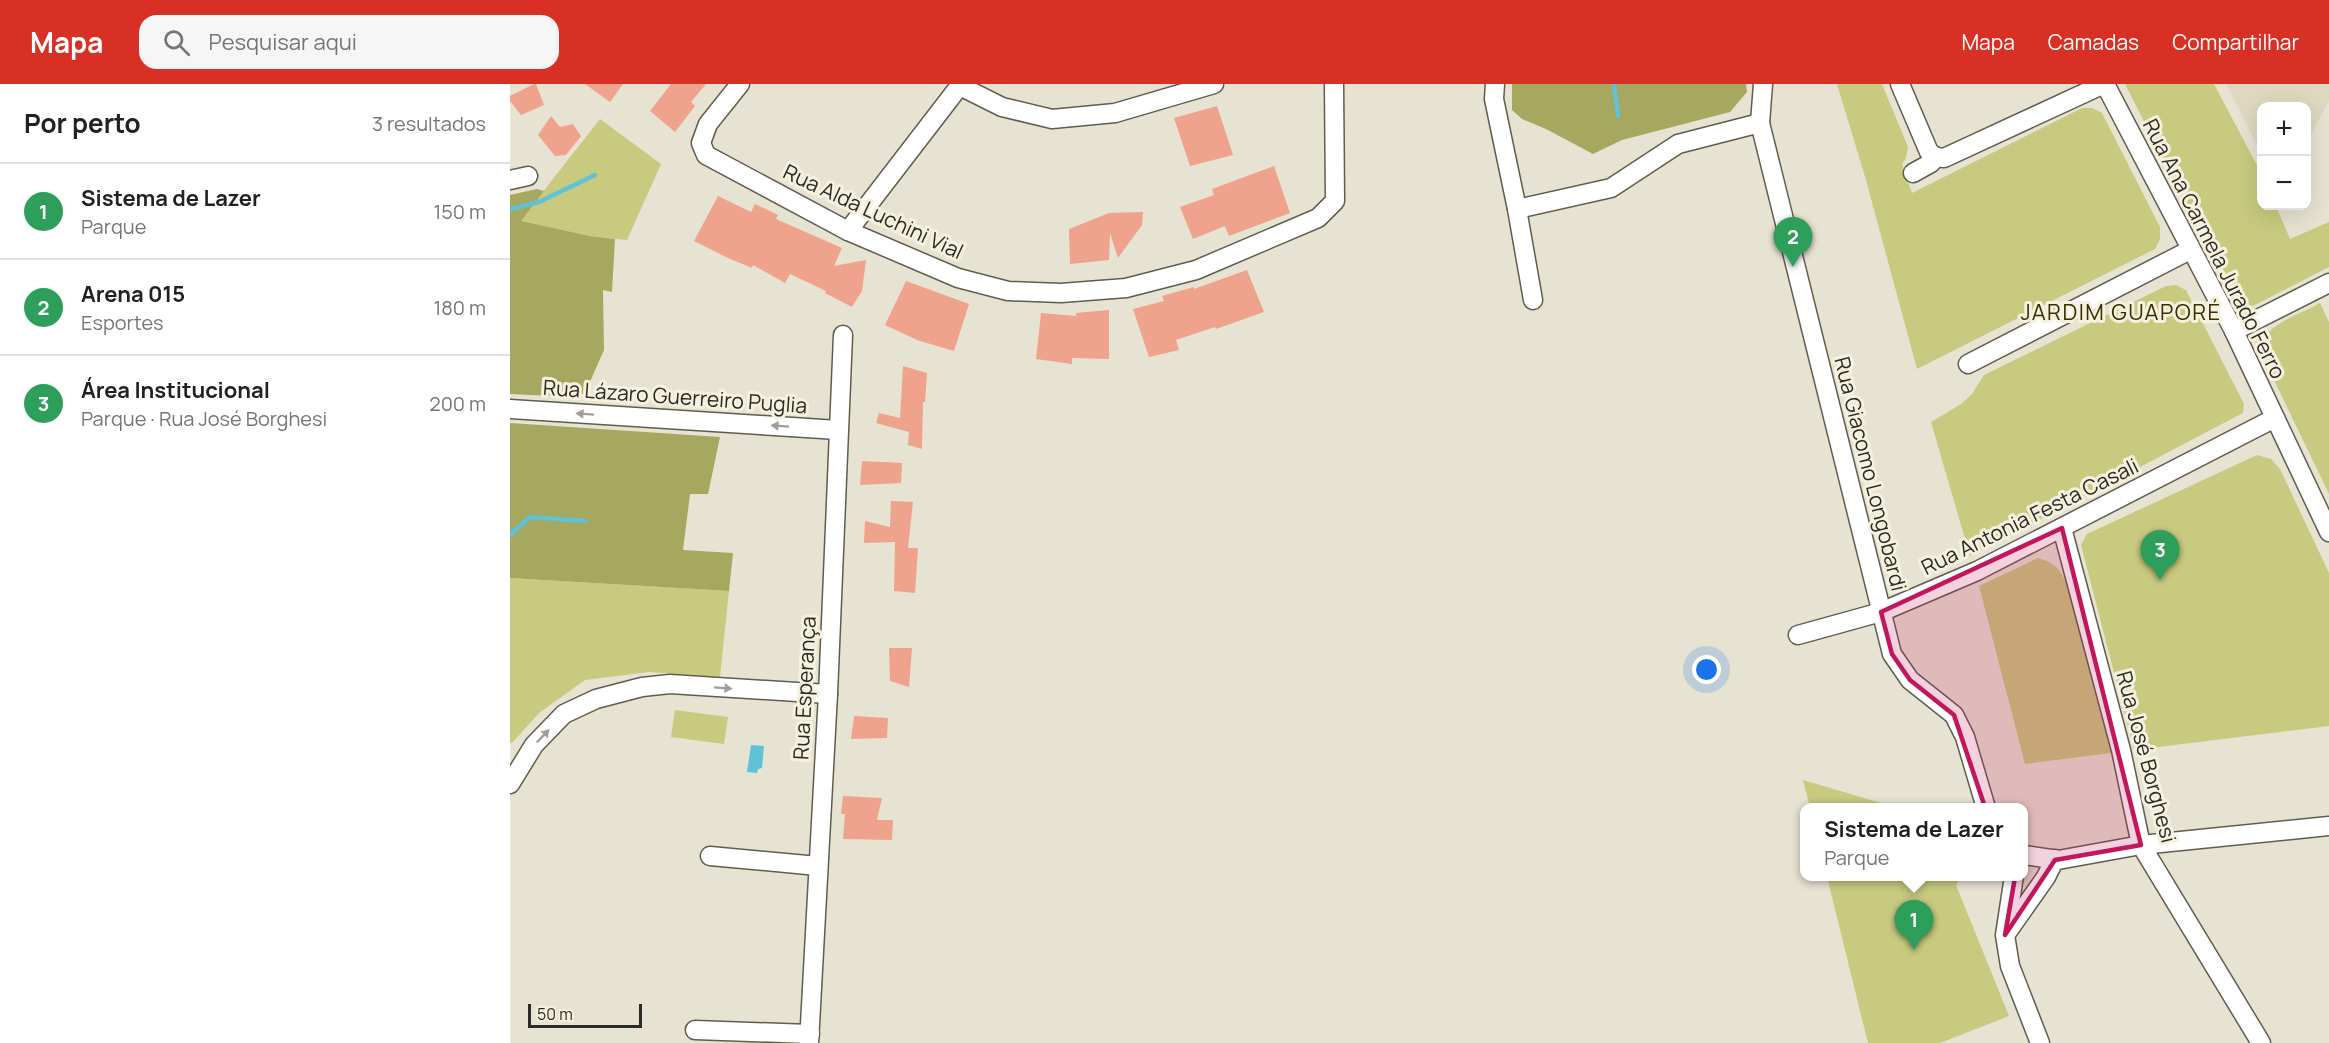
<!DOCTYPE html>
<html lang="pt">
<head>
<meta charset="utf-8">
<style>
	body { margin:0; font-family:Manrope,sans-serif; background:#f6f6f6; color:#202124 }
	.controls { position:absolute; right:18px; top:18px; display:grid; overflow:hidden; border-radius:12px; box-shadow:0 6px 24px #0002 }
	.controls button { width:54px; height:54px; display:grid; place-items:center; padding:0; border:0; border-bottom:2px solid #e0e0e0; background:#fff; color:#202124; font:30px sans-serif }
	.scale { position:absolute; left:18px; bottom:15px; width:114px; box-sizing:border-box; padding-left:6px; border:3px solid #2c2a24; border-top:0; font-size:16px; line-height:21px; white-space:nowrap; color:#2c2a24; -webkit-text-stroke:4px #f5f1df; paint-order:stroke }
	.you { position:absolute; left:1197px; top:586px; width:21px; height:21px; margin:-15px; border:4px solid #fff; border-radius:50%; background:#1a73e8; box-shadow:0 0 0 9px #1a73e833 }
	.badge { display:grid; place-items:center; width:39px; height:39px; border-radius:50%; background:#d93025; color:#fff; font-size:20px; font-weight:700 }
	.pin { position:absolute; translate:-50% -50px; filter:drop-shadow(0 2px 3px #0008) }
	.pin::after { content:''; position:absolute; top:32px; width:21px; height:18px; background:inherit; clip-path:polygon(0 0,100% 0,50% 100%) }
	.popup { position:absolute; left:1290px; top:719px; width:228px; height:78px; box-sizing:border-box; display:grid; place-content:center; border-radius:12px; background:#fff; filter:drop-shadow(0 2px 4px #0005); font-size:20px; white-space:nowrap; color:#757577 }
	.popup b { font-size:22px; color:#202124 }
	.popup::after { content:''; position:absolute; left:50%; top:100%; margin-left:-12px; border:12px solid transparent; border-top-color:#fff }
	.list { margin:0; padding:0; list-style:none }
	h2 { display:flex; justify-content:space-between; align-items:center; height:78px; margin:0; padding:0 24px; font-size:26px }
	h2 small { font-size:20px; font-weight:400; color:#757577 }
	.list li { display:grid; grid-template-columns:39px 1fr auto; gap:18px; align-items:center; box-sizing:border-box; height:96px; padding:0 24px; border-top:2px solid #e0e0e0 }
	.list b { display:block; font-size:22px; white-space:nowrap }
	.list p { margin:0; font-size:20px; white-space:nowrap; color:#757577 }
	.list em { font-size:20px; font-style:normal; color:#757577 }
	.icon { flex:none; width:33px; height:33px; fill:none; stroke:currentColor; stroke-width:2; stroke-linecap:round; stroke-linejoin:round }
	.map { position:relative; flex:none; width:1819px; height:959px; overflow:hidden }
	header { display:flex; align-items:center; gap:36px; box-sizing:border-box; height:84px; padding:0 30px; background:#d93025; color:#fff }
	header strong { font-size:28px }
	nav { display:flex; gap:33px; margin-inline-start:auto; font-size:21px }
	.search { width:420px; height:54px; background:#f6f6f6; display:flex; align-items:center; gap:15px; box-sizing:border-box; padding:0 21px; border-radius:18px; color:#757577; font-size:22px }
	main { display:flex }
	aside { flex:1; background:#fff }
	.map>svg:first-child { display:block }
	.built { fill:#ded8c0 }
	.green { fill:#c7ca7f }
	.forest { fill:#a5a85e }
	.water { fill:#60c2d8 }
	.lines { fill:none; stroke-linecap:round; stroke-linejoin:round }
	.stream { stroke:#60c2d8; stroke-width:4.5 }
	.building { fill:#efa28c }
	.minor-casing { stroke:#605d4e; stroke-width:21 }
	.minor { stroke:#fff; stroke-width:18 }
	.oneway { fill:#a09f9c }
	.marked { fill:#c2185b; fill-opacity:0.2; stroke:#c2185b; stroke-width:4.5; stroke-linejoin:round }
	.labels { text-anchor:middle; stroke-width:6; stroke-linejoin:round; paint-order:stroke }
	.street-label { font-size:21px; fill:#2c2a24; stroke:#f5f1df }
	.neighbourhood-label { font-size:22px; letter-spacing:1.5px; fill:#382e02; stroke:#f5f1df }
</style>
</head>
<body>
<header>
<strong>Mapa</strong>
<div class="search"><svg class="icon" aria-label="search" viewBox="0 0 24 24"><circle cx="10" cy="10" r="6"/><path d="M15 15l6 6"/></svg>Pesquisar aqui</div>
<nav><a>Mapa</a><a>Camadas</a><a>Compartilhar</a></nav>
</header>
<main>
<aside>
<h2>Por perto<small>3 resultados</small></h2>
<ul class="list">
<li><span class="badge" style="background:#2e9e5b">1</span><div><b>Sistema de Lazer</b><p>Parque</p></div><em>150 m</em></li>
<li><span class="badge" style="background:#2e9e5b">2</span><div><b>Arena 015</b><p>Esportes</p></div><em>180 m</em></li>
<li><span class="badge" style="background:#2e9e5b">3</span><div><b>Área Institucional</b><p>Parque · Rua José Borghesi</p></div><em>200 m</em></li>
</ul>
</aside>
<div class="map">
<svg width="1819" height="959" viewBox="0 0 1819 959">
	<rect width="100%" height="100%" fill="#e7e3d2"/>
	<!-- built -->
	<polygon class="built" points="1716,0 1819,0 1819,17 1797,58 1796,22 1752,22 1751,69"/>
	<!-- green -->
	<g class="green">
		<polygon points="1327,0 1372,0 1398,63 1396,74 1392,80 1402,109 1572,24 1582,24 1592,29 1650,143 1650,155 1645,165 1407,285 1356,96"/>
		<polygon points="1615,0 1704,0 1751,89 1752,122 1766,122 1780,155 1819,138 1819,183 1743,222 1732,218 1721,208"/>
		<polygon points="90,35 151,80 117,156 80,152 10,137"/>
		<polygon points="1666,201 1676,206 1734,320 1733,329 1460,472 1421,338 1451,320 1462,310 1474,291 1656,202"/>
		<path d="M1810,219L1819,238V410L1749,265C1755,240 1789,231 1810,219Z"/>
		<polygon points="1747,371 1761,375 1770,385 1819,489 1819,642 1624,666 1571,461 1577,450"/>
		<path d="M1528,474C1550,480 1552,489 1560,509L1601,669L1515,680L1469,502Z"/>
		<polygon points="0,494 219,507 210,593 139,588 75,596 29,629 2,659 0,658"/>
		<polygon points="165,626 218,633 214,660 161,653"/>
		<polygon points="1293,696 1385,723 1300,723"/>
		<polygon points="1317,793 1450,793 1446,801 1499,932 1430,959 1358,959"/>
	</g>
	<!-- forest -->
	<g class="forest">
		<polygon points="1002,0 1236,0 1237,8 1220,28 1112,56 1083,70 1036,45 1012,35 1002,26"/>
		<polygon points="27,105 34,107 11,137 80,152 105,155 102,208 93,206 94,266 75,309 63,313 0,310 0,111"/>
		<polygon points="0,339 210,353 198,410 180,410 173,466 223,469 219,507 0,494"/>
	</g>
	<!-- water -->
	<polygon class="water" points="241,661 254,662 252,684 248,685 247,689 237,688"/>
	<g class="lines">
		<!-- stream -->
		<g class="stream">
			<polyline points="1104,0 1108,32"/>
			<polyline points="0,125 29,118 85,91"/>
			<polyline points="0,451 20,433 75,437"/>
		</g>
	</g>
	<!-- building -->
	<g class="building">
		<polygon points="24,0 26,0 34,21 11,31 0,17 0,12"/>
		<polygon points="75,0 113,0 100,18"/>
		<polygon points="161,0 196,0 181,18 185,22 165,48 140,27"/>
		<polygon points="707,22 723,71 680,82 664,34"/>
		<polygon points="41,32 50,43 63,40 71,52 56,71 45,72 28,51"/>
		<polygon points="764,82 780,129 719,152 715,142 683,155 670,123 704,111 702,105"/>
		<polygon points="208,112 241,128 245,120 268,131 266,135 332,164 324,182 356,176 352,207 342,223 315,209 316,207 280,190 275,199 243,181 242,184 218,174 184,157"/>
		<polygon points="633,128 632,141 608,174 600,149 599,176 560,180 559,145 599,129"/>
		<polygon points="737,186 754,228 706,245 705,243 666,256 669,266 639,273 623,225 654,217 652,212 684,203 684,205"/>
		<polygon points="396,197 459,220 444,267 407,256 375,241"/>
		<polygon points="599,226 599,275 562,274 562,280 526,275 531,229 566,232 566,229"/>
		<polygon points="393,282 417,289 415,318 413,318 412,365 398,361 399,348 366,339 369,329 390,334"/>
		<polygon points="352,377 392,379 391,399 350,401"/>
		<polygon points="381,417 403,418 398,464 408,464 405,509 384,507 385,458 354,459 355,437 380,443"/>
		<polygon points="379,564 402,564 399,603 380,597"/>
		<polygon points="344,632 378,634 377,654 341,655"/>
		<polygon points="333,712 372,714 367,736 383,736 382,756 333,755 335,730 331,730"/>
	</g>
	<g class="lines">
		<!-- minor casing -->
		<g class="minor-casing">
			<g id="minor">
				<polyline points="230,0 198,40 191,59 196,71 338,147 448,194 498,207 551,209 616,204 686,186 808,134 825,117 824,0"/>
				<polyline points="985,0 984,15 1007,125 1023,216"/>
				<polyline points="1253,0 1250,39 1382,570 1400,596 1444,631 1455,653 1476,724"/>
				<polyline points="1390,0 1419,68 1426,73"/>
				<polyline points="1595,0 1724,247 1819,448"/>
				<polyline points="450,2 492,23 542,35 605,29 704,0"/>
				<polyline points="1403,89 1421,79 1426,73 1434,74 1594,0"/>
				<polyline points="0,96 18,92"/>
				<polyline points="1007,125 1101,104 1168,60 1250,39"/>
				<polyline points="338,147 451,0"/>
				<polyline points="1724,247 1819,199"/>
				<polyline points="1458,280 1680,166"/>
				<polyline points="0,325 328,346"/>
				<polyline points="1552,444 1611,666 1631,761 1751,959"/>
				<polyline points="1288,551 1371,528 1467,487 1765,334"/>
				<polyline points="0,700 24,661 54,630 86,615 132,603 160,600 318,610"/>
				<polyline points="1514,771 1548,776 1631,761 1819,742"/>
				<polyline points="200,772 308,782"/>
				<polyline points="1504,792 1495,851 1500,882 1530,959"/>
				<polyline points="1498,847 1536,793 1545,775"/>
				<polyline points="185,946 300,950"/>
				<polyline points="299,959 318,610 333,251"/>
			</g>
		</g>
		<!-- minor -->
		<use href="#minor" class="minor"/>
	</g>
	<!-- one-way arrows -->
	<defs><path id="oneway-solid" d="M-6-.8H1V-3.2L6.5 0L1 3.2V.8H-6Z" transform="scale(1.5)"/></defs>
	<g class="oneway">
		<use href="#oneway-solid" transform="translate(75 330) rotate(-176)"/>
		<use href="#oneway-solid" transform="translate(270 342) rotate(-176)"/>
		<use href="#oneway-solid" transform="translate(213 604) rotate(4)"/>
		<use href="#oneway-solid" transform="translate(33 652) rotate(-46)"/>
	</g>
	<!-- marked area -->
	<path class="marked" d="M1552,444L1631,761L1545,776L1495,851L1509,770L1484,750L1444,631L1400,596L1382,570L1371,528Z"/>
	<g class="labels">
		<!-- street labels -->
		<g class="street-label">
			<text transform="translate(363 128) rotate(25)" y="7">Rua Alda Luchini Vial</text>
			<text transform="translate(1704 165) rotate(63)" y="7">Rua Ana Carmela Jurado Ferro</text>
			<text transform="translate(165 313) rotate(4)" y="7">Rua Lázaro Guerreiro Puglia</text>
			<text transform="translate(1360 390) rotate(76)" y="7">Rua Giacomo Longobardi</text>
			<text transform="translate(1520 433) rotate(-26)" y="7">Rua Antonia Festa Casali</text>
			<text transform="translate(295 604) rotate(-87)" y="7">Rua Esperança</text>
			<text transform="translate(1636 673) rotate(75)" y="7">Rua José Borghesi</text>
		</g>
		<!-- neighbourhood labels -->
		<g class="neighbourhood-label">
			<text x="1611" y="236">JARDIM GUAPORÉ</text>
		</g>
	</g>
</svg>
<div class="controls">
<button>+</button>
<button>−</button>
</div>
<div class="scale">50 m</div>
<div class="you"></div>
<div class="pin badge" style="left:1404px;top:866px;background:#2e9e5b">1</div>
<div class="popup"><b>Sistema de Lazer</b>Parque</div>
<div class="pin badge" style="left:1283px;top:183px;background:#2e9e5b">2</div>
<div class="pin badge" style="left:1650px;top:496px;background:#2e9e5b">3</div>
</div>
</main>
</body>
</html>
